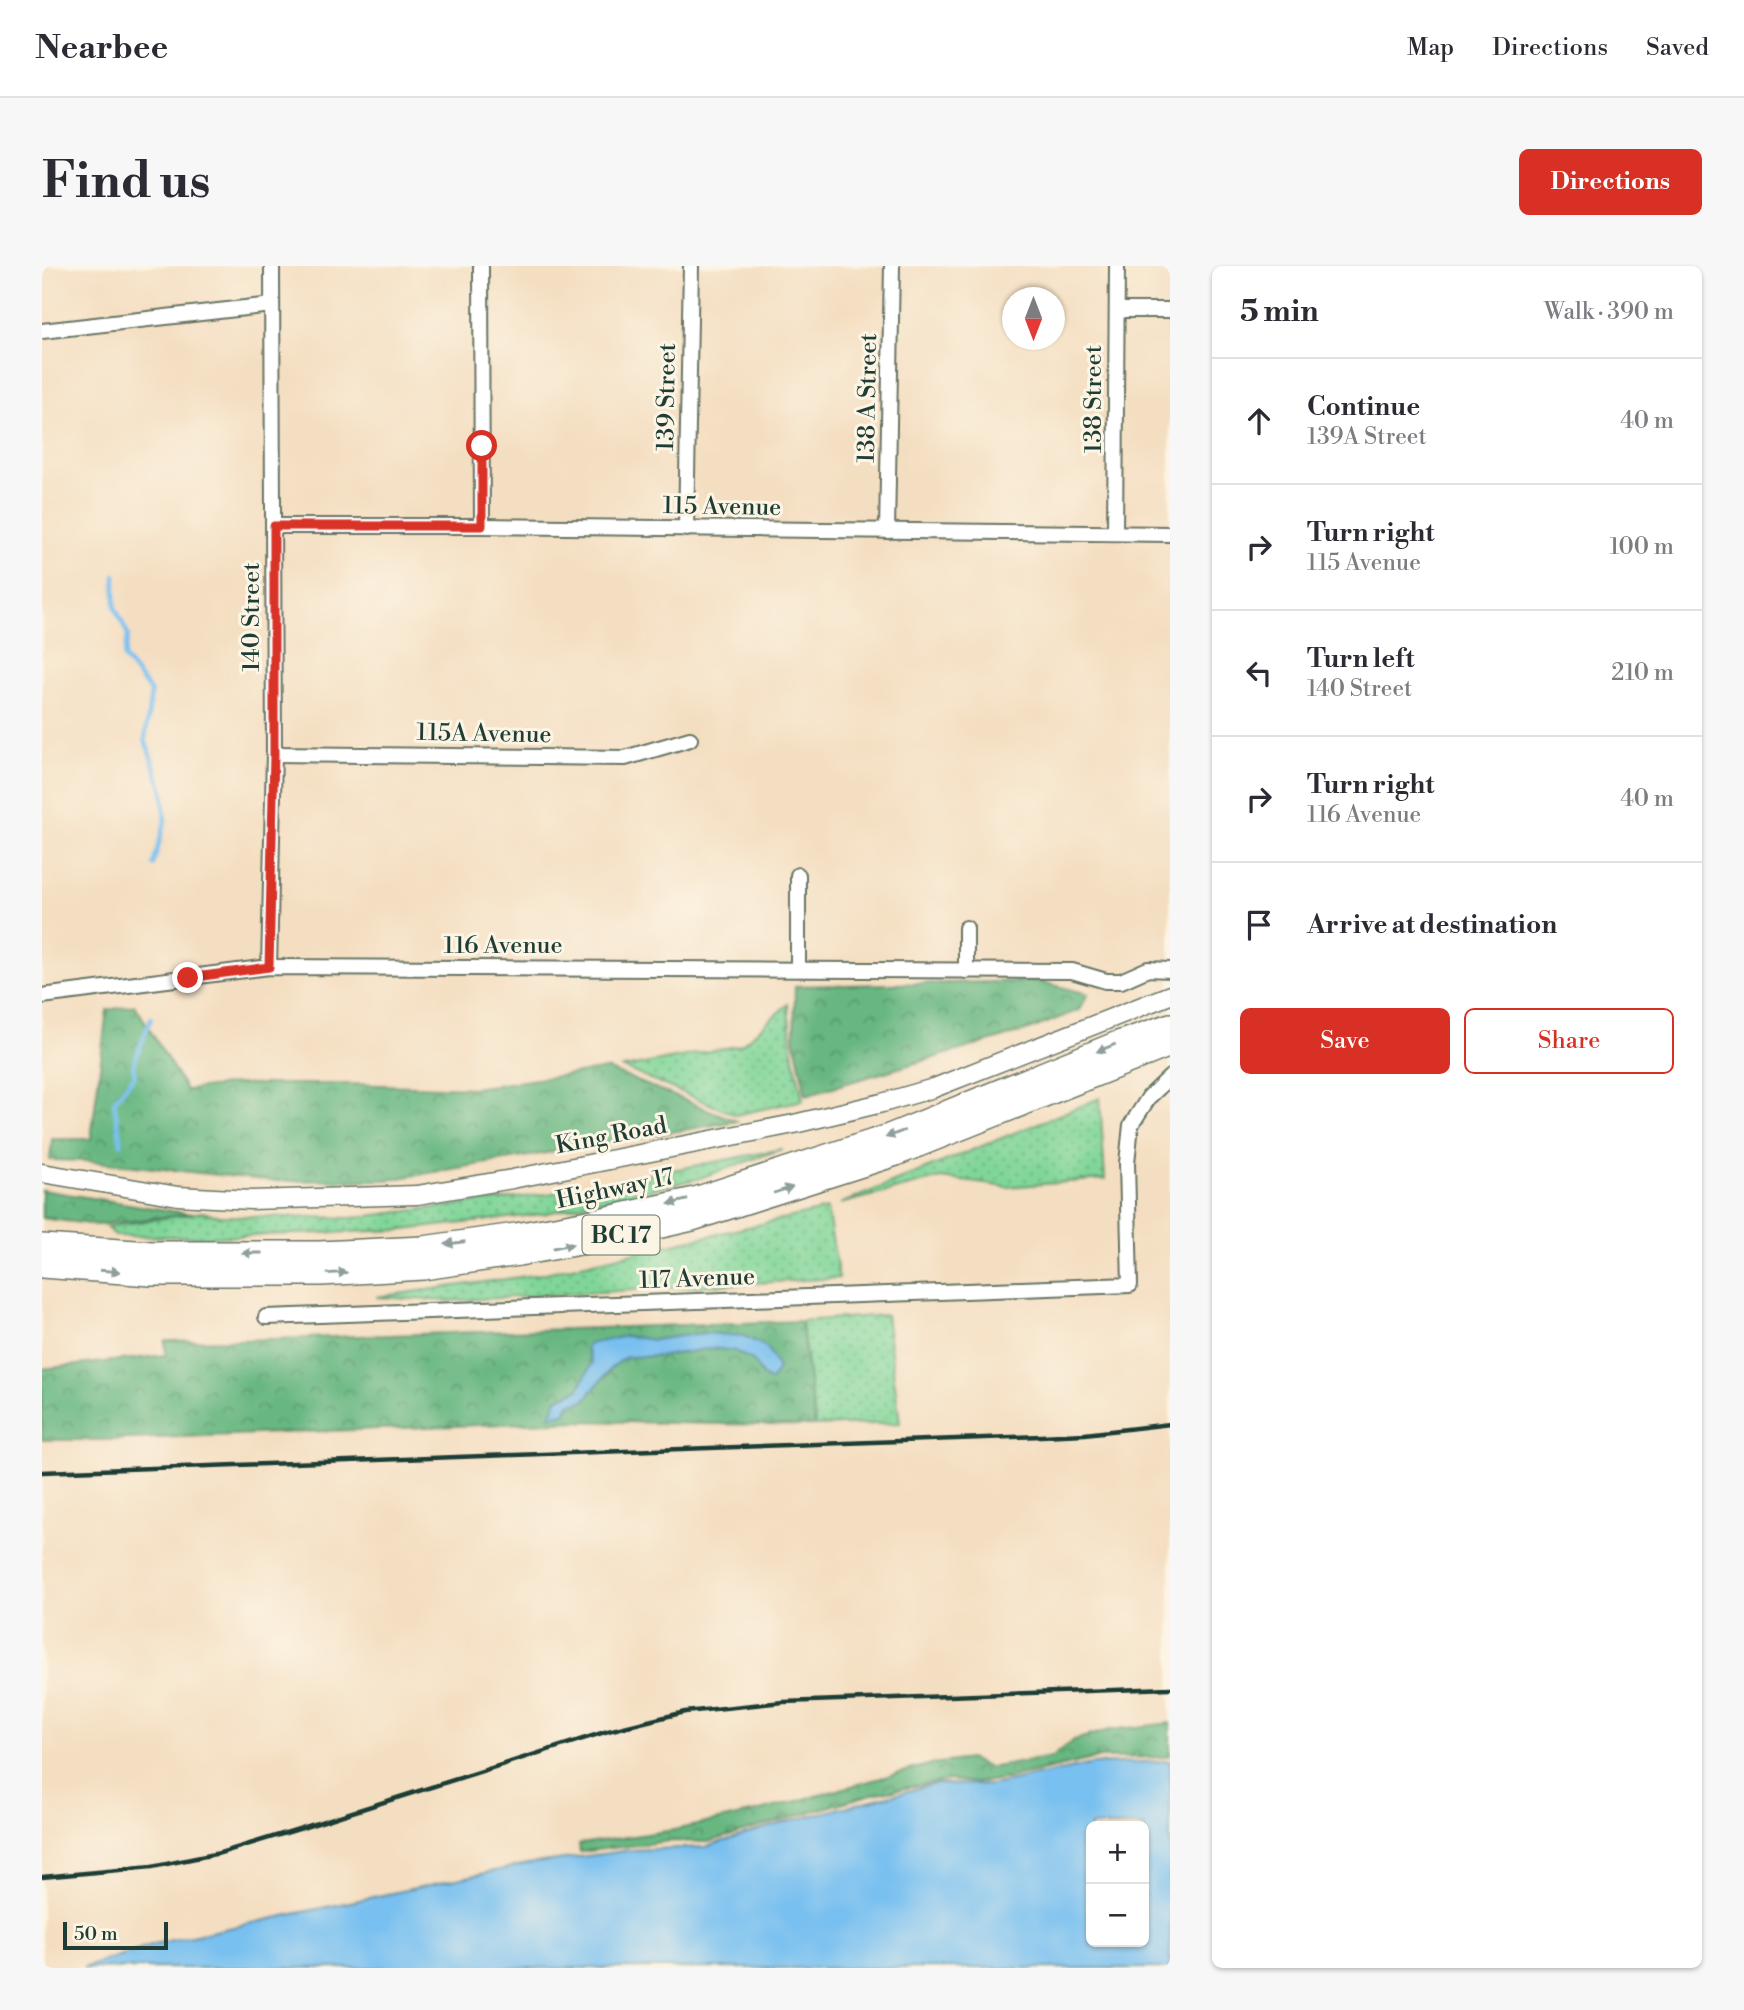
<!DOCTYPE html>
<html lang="en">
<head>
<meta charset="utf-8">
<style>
	body { margin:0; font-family:"Libre Bodoni",serif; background:#f7f7f7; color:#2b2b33 }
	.controls { position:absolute; right:21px; bottom:21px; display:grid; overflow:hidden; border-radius:10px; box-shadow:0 2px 5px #0004 }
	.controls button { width:63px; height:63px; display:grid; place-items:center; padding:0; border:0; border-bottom:2px solid #e1e1e2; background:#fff; color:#2b2b33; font:35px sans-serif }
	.compass { position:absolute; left:960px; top:21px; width:63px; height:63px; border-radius:50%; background:#fff; box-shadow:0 2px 5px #0004; rotate:180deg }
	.scale { position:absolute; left:21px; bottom:18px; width:105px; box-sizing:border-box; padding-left:7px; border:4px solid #1f3d34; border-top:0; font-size:19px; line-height:24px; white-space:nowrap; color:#1f3d34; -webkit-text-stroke:5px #fcf5e5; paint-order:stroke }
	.stop { position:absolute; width:21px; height:21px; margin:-16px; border:5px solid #d93025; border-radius:50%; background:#fff }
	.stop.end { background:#d93025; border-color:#fff; box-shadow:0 2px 7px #0008 }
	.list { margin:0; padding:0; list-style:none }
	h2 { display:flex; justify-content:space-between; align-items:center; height:91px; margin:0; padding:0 28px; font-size:30px }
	h2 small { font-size:23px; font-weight:400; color:#7c7c81 }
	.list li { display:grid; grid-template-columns:46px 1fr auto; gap:21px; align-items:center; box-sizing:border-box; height:126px; padding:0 28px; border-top:2px solid #e1e1e2 }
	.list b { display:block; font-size:26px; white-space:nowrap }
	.list p { margin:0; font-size:23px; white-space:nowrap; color:#7c7c81 }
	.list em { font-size:23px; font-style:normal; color:#7c7c81 }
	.actions { display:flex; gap:14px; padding:21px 28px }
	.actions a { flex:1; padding:16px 0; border:2px solid #d93025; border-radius:10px; text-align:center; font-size:24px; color:#d93025 }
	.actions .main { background:#d93025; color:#fff }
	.icon { flex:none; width:38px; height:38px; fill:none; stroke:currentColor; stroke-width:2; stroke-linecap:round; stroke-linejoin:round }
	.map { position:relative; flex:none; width:1128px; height:1702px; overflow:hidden; border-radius:10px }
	header { display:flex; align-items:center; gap:42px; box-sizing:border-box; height:98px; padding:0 35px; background:#fff; border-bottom:2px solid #e1e1e2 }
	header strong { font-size:33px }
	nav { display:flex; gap:38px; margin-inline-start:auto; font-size:24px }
	.intro { display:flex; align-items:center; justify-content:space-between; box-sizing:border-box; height:168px; padding:0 42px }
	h1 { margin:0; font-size:49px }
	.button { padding:18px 32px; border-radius:10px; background:#d93025; color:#fff; font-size:24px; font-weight:700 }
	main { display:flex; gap:42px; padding:0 42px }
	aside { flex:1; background:#fff; border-radius:10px; box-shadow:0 2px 5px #0004 }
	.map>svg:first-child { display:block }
	.green { fill:url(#green-dots); stroke:#508a66; stroke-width:2 }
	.forest { fill:url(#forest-crowns); stroke:#447a5a; stroke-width:2; fill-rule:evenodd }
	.water { fill:#78c0f0; stroke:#4c7e92; stroke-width:2; fill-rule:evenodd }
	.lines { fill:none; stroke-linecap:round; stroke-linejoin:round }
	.stream { stroke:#78c0f0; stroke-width:4.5 }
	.minor-casing { stroke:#6a7565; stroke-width:18 }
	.tertiary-casing { stroke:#6a7565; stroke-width:21 }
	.trunk-casing { stroke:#6a7565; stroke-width:26 }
	.minor { stroke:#fff; stroke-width:14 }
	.tertiary { stroke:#fff; stroke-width:18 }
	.trunk { stroke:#fff; stroke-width:23 }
	.rail { stroke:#1f3d34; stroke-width:4.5 }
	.oneway { fill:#8f9e9a }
	.route { stroke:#d93025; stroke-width:9 }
	.labels { text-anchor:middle; stroke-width:6; stroke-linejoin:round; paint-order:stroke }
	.shield { fill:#fcf5e5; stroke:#617469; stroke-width:2 }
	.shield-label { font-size:23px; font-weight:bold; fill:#1f3d34 }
	.street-label { font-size:24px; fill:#1f3d34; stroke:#fcf5e5 }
</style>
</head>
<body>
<header>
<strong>Nearbee</strong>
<nav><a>Map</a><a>Directions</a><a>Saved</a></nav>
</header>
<div class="intro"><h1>Find us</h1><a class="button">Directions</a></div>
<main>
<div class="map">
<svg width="1128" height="1702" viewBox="0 0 1128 1702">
	<defs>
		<pattern id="green-dots" width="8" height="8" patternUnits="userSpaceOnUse" patternTransform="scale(1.75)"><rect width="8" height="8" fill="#80d699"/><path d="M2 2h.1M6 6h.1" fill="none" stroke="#68af7e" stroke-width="1.8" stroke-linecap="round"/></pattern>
		<pattern id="forest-crowns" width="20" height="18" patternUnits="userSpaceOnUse" patternTransform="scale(1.75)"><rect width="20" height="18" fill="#68b781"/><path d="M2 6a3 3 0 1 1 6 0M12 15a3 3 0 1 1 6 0" fill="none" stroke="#55966a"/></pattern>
	</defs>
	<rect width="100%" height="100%" fill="#fcf5e5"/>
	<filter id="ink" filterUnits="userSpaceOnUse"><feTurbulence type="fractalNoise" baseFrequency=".0143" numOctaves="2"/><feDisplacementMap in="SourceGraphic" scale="14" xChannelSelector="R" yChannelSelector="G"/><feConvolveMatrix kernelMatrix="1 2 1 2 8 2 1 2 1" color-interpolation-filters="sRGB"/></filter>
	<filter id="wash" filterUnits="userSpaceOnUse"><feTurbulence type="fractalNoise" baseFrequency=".00686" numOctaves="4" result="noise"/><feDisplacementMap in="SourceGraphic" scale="28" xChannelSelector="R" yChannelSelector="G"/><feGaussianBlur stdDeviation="1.57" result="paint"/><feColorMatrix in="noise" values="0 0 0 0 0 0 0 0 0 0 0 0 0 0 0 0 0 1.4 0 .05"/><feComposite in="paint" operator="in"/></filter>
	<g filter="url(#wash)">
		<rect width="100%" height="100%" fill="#f4dec1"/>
		<!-- green -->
		<g class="green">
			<polygon points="746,738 750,783 761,834 694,849 581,802 699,779"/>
			<polygon points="1058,832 1063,913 965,921 899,912 798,938"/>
			<polygon points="740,883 655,913 501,948 361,964 169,971 73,970 64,961 160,946 178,950 309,952 506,928"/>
			<polygon points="785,943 797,1012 405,1035 334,1031 499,1008"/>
			<polygon points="844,1049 858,1157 773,1160 759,1055"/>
		</g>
		<!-- forest -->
		<g class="forest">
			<polygon points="996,715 1046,728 1037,744 987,764 764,829 752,772 753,720"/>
			<polygon points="93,739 144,824 193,818 307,818 431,822 565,803 695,855 345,914 232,915 47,895 8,894 10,873 49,873 65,744"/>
			<polygon points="0,924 149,948 55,959 0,952"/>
			<path d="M759,1055L773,1160L535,1155L63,1174H0V1103L124,1089L123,1075L202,1074ZM662,1067L736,1102L729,1115L720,1109L711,1094L693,1085L670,1082L621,1090L584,1091L569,1102L542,1135L527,1138L515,1133L537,1123L550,1097L544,1083L583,1070L611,1074Z"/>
			<polygon points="1128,1457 1128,1491 1055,1492 968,1512 934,1517 907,1514 830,1528 666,1576 629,1575 538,1586 537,1578 632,1564 718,1545 890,1498 927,1493 947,1502 1010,1491 1032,1474 1068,1464"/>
		</g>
		<!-- water -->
		<g class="water">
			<polygon points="662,1067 702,1070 725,1081 736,1102 729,1115 720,1109 711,1094 693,1085 670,1082 621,1090 584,1091 569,1102 542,1135 527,1138 523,1147 508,1150 515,1133 537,1123 550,1097 544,1082 547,1078 583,1070 611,1074"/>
			<path d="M1128,1495V1702H41L112,1678L485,1598L590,1584L663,1581L737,1558L893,1518L950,1519L1051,1498ZM1049,1560H1102V1676H1049Z"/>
		</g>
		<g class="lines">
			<!-- stream -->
			<g class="stream">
				<polyline points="73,309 73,341 86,369 82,392 109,426 103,474 121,525 123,556 111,599"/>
				<polyline points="79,878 72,835 93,809 91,800 109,752"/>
			</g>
		</g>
	</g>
	<g filter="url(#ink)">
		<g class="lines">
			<!-- minor casing -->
			<g class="minor-casing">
				<g id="minor">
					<polyline points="439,0 440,260"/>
					<polyline points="1075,44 1128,44"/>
					<polyline points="0,65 230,39"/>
					<polyline points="232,260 440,260 1128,268"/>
					<polyline points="644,263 649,0"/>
					<polyline points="845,265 850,0"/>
					<polyline points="1073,267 1075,0"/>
					<polyline points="232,488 583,492 648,473"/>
					<polyline points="756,609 756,703"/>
					<polyline points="924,662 924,705"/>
					<polyline points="227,701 232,488 230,0"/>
					<polyline points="0,730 227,701 1030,705 1064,715 1079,715 1106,703 1128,704"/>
					<polyline points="224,1051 1088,1019 1085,897 1089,859 1107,831 1128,811"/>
				</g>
			</g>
			<!-- tertiary casing -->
			<g class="tertiary-casing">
				<polyline id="tertiary" points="0,907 136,930 209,934 375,929 470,913 752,858 840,837 892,822 1128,729"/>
			</g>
			<!-- trunk casing -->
			<g class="trunk-casing">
				<g id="trunk">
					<polyline points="0,980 110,987 278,987 381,982 474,969 562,953 653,933 847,870 1076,777 1128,759"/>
					<polyline points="0,1000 109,1008 279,1008 381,1002 477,988 566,972 650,953 854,888 1128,779"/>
				</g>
			</g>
			<!-- minor -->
			<use href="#minor" class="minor"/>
			<!-- tertiary -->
			<use href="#tertiary" class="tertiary"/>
			<!-- trunk -->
			<use href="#trunk" class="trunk"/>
			<!-- rail -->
			<g class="rail">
				<polyline points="0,1206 999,1170 1043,1168 1128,1158"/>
				<polyline points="0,1611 110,1601 178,1587 260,1562 566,1465 643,1446 741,1436 1128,1422"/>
			</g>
		</g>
		<!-- one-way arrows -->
		<defs><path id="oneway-solid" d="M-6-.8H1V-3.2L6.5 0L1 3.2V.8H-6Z" transform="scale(1.75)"/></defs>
		<g class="oneway">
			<use href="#oneway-solid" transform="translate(1064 782) rotate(158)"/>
			<use href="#oneway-solid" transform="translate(853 868) rotate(159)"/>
			<use href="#oneway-solid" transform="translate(741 924) rotate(-18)"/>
			<use href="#oneway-solid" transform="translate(636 936) rotate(167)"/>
			<use href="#oneway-solid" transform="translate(413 977) rotate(172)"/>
			<use href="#oneway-solid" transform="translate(521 980) rotate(-11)"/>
			<use href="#oneway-solid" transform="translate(210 987) rotate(180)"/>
			<use href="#oneway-solid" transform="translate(68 1005) rotate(4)"/>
			<use href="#oneway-solid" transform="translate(295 1007) rotate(-3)"/>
		</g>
	</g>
	<g class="lines" filter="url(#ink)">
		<!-- route -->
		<polyline class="route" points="146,712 227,701 232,488 232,260 440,260 440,180"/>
	</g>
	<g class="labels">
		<!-- shield labels -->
		<rect class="shield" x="540.5" y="949.5" width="77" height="39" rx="5"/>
		<g class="shield-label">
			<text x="579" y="977">BC 17</text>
		</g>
		<!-- street labels -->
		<g class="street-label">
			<text transform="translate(624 131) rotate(-89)" y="8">139 Street</text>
			<text transform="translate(825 132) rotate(-89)" y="8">138 A Street</text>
			<text transform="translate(1051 133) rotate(-90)" y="8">138 Street</text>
			<text transform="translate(680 240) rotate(1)" y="8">115 Avenue</text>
			<text transform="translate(209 351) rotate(-90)" y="8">140 Street</text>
			<text transform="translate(442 467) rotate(1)" y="8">115A Avenue</text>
			<text x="461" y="687">116 Avenue</text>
			<text transform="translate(569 869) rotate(-11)" y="8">King Road</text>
			<text transform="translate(573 922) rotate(-12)" y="8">Highway 17</text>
			<text transform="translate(655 1012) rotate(-2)" y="8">117 Avenue</text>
		</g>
	</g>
</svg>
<div class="controls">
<button>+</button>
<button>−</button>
</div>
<svg class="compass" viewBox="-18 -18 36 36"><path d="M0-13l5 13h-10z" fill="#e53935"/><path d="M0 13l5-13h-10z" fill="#7c7c81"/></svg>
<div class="scale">50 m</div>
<div class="stop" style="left:440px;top:180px"></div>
<div class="stop end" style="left:146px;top:712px"></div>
</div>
<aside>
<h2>5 min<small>Walk · 390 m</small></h2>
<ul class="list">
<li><svg class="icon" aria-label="ahead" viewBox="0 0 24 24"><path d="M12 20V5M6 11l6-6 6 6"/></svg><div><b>Continue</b><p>139A Street</p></div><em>40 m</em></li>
<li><svg class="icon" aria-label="right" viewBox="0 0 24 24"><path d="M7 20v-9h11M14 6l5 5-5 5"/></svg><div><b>Turn right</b><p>115 Avenue</p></div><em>100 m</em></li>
<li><svg class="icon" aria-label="left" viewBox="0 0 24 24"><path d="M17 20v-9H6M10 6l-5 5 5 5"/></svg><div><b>Turn left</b><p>140 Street</p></div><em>210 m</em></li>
<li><svg class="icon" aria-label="right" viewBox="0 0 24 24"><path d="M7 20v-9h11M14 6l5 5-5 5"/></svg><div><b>Turn right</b><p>116 Avenue</p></div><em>40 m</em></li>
<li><svg class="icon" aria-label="arrive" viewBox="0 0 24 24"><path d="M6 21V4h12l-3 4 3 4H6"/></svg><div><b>Arrive at destination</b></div></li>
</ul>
<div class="actions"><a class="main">Save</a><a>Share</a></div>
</aside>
</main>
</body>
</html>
